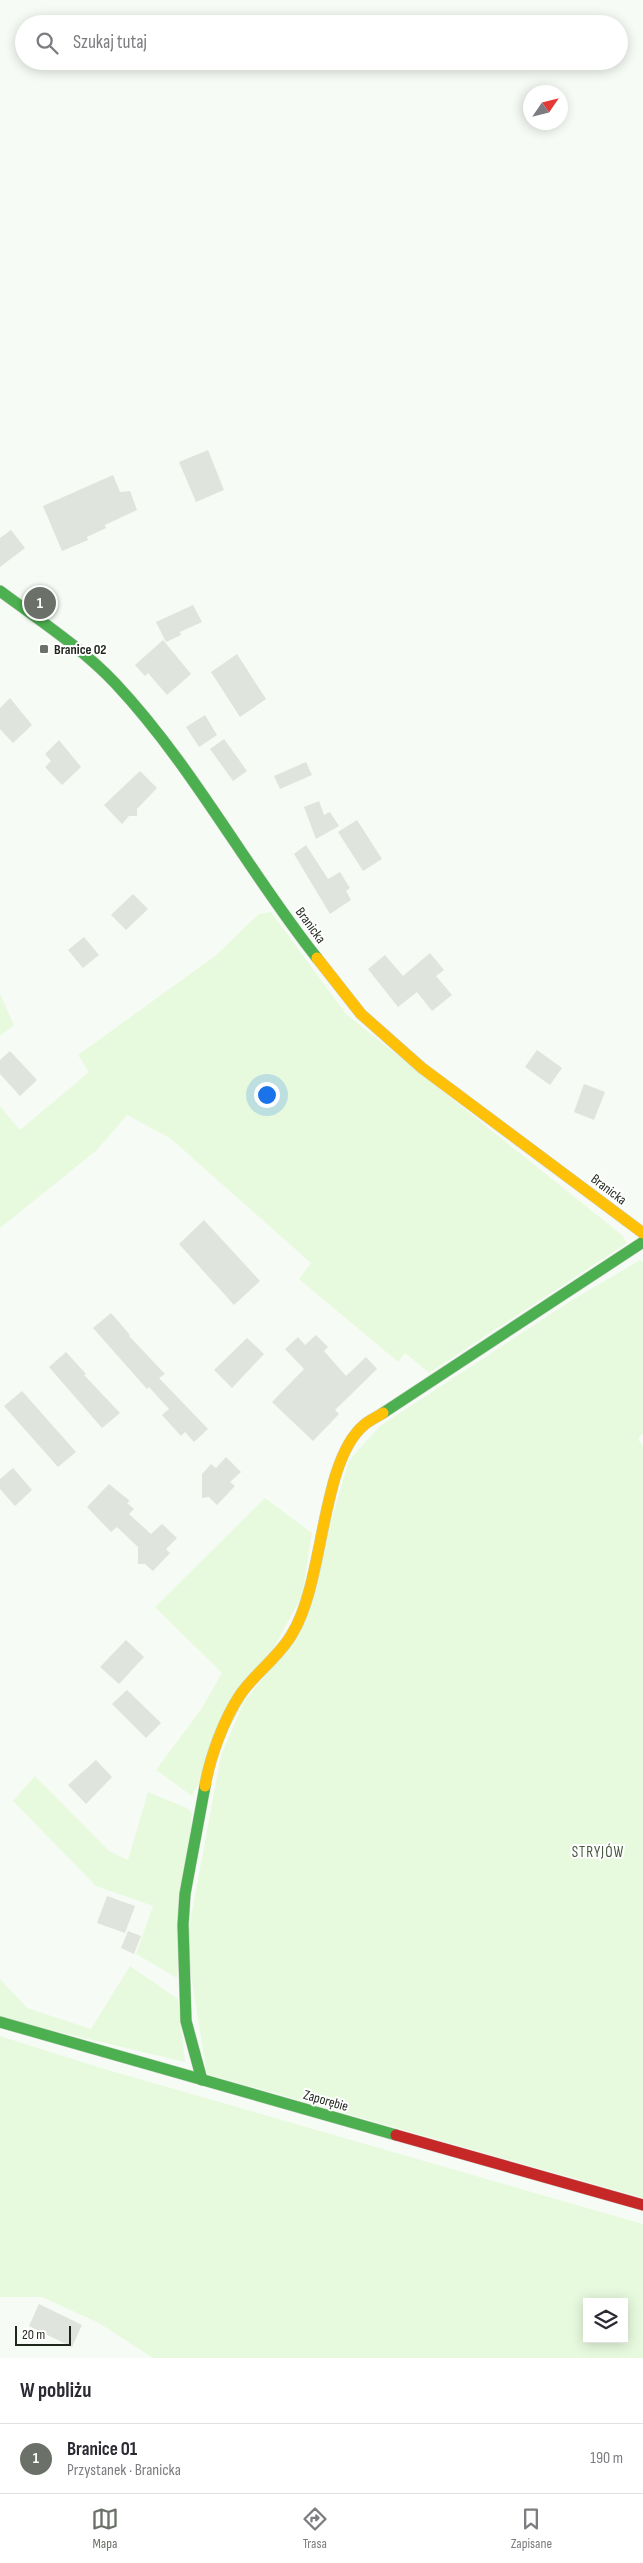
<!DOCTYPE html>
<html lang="pl">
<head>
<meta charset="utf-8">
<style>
	body { margin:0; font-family:"Sofia Sans Condensed",sans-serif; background:#f7f7f7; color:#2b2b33 }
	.controls { position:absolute; right:15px; bottom:15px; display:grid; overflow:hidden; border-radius:0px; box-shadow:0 2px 12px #0003 }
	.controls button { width:45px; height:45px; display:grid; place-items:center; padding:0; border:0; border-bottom:1px solid #e1e1e2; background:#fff; color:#2b2b33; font:25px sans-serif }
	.compass { position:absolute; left:523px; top:85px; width:45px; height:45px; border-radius:50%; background:#fff; box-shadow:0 2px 12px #0003; rotate:55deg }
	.scale { position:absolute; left:15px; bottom:12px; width:56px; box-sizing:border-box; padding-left:5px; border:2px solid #1f261c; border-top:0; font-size:14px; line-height:18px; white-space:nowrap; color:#1f261c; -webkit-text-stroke:4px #fff; paint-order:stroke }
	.you { position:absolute; left:266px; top:1094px; width:18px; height:18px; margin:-12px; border:4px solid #fff; border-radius:50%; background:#1a73e8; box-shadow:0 0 0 8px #1a73e833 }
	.badge { display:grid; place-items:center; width:32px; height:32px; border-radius:50%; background:#6b7168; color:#fff; font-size:16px; font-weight:700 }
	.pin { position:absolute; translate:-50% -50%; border:2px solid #fff; box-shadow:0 1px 5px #0006 }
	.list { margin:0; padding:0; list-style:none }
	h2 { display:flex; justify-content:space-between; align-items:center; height:65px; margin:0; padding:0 20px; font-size:21px }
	h2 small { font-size:16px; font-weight:400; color:#7c7c81 }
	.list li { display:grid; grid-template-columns:32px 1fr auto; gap:15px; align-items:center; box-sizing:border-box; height:70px; padding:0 20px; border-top:1px solid #e1e1e2 }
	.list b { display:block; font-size:19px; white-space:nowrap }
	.list p { margin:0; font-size:16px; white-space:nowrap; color:#7c7c81 }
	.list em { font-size:16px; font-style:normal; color:#7c7c81 }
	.icon { flex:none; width:28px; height:28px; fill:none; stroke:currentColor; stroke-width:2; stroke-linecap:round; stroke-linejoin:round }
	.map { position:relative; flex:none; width:643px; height:2358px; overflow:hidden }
	.search { position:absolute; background:#fff; box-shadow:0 2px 12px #0003; left:15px; right:15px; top:15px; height:55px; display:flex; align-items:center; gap:12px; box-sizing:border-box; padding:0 18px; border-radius:28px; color:#7c7c81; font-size:19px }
	.sheet { height:135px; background:#fff }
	nav { display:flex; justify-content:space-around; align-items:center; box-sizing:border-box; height:70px; border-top:1px solid #e1e1e2; background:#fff; font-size:14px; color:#7c7c81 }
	nav a { display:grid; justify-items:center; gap:2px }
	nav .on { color:#6b7168 }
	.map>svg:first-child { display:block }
	.green { fill:#e7fade; fill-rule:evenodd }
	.building { fill:#dfe4dc }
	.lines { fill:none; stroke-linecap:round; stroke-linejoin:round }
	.fast-casing { stroke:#cad0c7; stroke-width:12 }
	.slow-casing { stroke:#cad0c7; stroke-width:12 }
	.jam-casing { stroke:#cad0c7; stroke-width:12 }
	.fast { stroke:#4caf50; stroke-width:11 }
	.slow { stroke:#ffc107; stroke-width:11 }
	.jam { stroke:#c62828; stroke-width:11 }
	.poi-dot { fill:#6b7168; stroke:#fff; stroke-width:2 }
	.labels { text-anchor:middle; stroke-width:4; stroke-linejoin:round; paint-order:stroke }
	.poi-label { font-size:14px; font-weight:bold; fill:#1f261c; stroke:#fff; text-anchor:start }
	.street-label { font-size:14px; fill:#1f261c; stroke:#fff }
	.neighbourhood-label { font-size:15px; letter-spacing:1px; fill:#47583f; stroke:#fff }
</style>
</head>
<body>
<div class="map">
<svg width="643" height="2358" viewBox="0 0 643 2358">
	<rect width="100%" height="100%" fill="#f7fbf5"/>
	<!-- green -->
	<g class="green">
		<polygon points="271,912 346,1014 622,1235 627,1243 429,1373 405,1353 398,1362 299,1279 311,1263 170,1138 127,1115 97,1150 0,1228 0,1106 20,1130 89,1072 78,1055 215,956 259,914"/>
		<polygon points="0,994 14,1025 0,1036"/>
		<polygon points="640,1260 643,1262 643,1433 638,1439 643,1446 643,2198 207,2074 186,1944 221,1755 245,1700 297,1637 349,1460 380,1426 569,1302"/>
		<polygon points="265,1498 312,1533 302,1596 192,1796 156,1770 202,1708 222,1673 155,1607"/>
		<polygon points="35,1776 109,1851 128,1860 148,1792 187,1808 192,1813 177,1978 136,1954 153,1906 96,1886 13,1801"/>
		<polygon points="130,1966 178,1999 185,2062 0,2018 0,1979 27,2008 91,2029"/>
		<path d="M0,2036L101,2068L643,2224V2358H153L99,2323L42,2297H0ZM587,2302H624V2339H587Z"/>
	</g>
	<!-- building -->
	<g class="building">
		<polygon points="208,450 224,490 196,502 179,462"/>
		<polygon points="113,475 120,492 130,491 137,510 105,525 106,528 87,537 88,540 62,551 43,506"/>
		<polygon points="11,530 25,548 0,567 0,538"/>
		<polygon points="193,605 202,622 180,632 181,635 166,642 156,622"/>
		<polygon points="163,640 191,674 167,695 148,673 145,676 135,665"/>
		<polygon points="237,654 266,699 240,717 211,672"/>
		<polygon points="10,698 32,725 13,743 0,729 0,708"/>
		<polygon points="205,715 217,735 199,747 186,727"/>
		<polygon points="224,739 247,771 233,781 210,749"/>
		<polygon points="59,740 81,767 62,785 45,767 51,761 45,754"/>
		<polygon points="306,762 312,775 280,789 274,776"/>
		<polygon points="140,771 157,788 137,809 137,816 129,816 122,824 104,805"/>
		<polygon points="319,801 324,815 330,812 339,826 316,839 304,807"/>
		<polygon points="357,820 382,859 363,871 338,832"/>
		<polygon points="306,845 328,879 340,872 350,888 346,891 351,900 330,914 294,854"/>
		<polygon points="133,894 148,909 126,930 111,915"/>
		<polygon points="84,937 99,955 83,968 68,950"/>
		<polygon points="430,953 444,970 436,976 452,995 432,1011 417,992 398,1007 368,969 385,955 403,976"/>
		<polygon points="537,1050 562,1068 550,1085 525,1067"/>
		<polygon points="10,1051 37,1080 20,1096 0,1074 0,1060"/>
		<polygon points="584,1084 605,1092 594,1120 574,1112"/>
		<polygon points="204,1220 260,1281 234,1305 179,1244"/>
		<polygon points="111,1313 130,1335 129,1336 165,1374 159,1378 208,1429 194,1442 185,1432 181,1436 162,1415 169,1409 149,1387 147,1389 93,1328"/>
		<polygon points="316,1335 328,1347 324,1351 346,1376 366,1357 377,1369 335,1410 339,1414 313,1441 272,1402 304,1369 285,1349 298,1337 305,1345"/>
		<polygon points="247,1338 264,1354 232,1388 214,1370"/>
		<polygon points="66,1352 86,1374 84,1375 120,1413 102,1428 49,1367"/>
		<polygon points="22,1391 76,1452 58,1467 4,1406"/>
		<polygon points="226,1457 241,1472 230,1482 235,1486 217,1505 209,1497 202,1498 202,1474 211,1464 216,1468"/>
		<polygon points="13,1468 32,1490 15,1506 0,1489 0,1479"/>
		<polygon points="109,1484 130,1501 127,1503 134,1509 129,1514 151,1534 162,1524 177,1538 166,1549 170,1553 153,1571 145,1564 138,1564 138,1547 117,1527 111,1532 87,1507"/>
		<polygon points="126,1640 144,1657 119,1684 100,1667"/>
		<polygon points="127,1690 161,1723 146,1738 112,1704"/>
		<polygon points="96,1760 112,1777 86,1804 68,1785"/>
		<polygon points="107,1896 135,1906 125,1933 97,1923"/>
		<polygon points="128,1931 141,1936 134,1954 121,1948"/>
		<polygon points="39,2304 82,2325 72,2347 29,2326"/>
	</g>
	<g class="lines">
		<!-- fast casing -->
		<g class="fast-casing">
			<g id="fast">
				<path d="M0,591C39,620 82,648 115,683C193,766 247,870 317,958"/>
				<polyline points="383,1413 643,1242"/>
				<polyline points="0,2022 396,2135"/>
				<polyline points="202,2080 186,2021 183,1925 185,1894 205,1786"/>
			</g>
		</g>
		<!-- slow casing -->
		<g class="slow-casing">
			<g id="slow">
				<polyline points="317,958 361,1014 422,1068 643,1233"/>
				<path d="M205,1786C210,1757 224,1719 240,1695C255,1673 279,1657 292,1634C325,1581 320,1462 364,1425C370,1420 377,1417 383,1413"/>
			</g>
		</g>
		<!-- jam casing -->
		<g class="jam-casing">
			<polyline id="jam" points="396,2135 643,2205"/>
		</g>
		<!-- fast -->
		<use href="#fast" class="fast"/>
		<!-- slow -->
		<use href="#slow" class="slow"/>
		<!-- jam -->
		<use href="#jam" class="jam"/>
	</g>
	<!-- markers -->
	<rect class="poi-dot" x="39" y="644" width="10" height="10" rx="2.5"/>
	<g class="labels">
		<!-- poi labels -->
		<g class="poi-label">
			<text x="54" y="654">Branice 02</text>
		</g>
		<!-- street labels -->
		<g class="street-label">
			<text transform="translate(311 925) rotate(54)" y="5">Branicka</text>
			<text transform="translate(609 1189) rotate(37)" y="5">Branicka</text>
			<text transform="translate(326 2100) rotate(16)" y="5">Zaporębie</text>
		</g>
		<!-- neighbourhood labels -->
		<g class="neighbourhood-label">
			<text x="598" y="1857">STRYJÓW</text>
		</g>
	</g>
</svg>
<div class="controls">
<button><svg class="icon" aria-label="layers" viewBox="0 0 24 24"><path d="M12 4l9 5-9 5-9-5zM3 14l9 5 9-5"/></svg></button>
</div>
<svg class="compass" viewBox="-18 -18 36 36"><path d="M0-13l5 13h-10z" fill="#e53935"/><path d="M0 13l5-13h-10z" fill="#7c7c81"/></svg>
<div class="scale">20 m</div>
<div class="you"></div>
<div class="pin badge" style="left:40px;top:603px">1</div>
<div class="search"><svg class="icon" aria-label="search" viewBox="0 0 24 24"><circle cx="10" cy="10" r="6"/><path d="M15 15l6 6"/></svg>Szukaj tutaj</div>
</div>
<section class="sheet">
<h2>W pobliżu<small></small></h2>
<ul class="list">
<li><span class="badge">1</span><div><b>Branice 01</b><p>Przystanek · Branicka</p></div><em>190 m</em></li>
</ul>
</section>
<nav>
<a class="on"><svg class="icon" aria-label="map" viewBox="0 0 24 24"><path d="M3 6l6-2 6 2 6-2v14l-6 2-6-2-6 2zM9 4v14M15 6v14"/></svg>Mapa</a>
<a><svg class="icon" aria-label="directions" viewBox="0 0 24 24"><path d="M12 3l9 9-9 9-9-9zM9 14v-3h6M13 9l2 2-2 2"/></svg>Trasa</a>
<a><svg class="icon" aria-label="saved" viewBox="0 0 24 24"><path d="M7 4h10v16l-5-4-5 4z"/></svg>Zapisane</a>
</nav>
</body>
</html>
